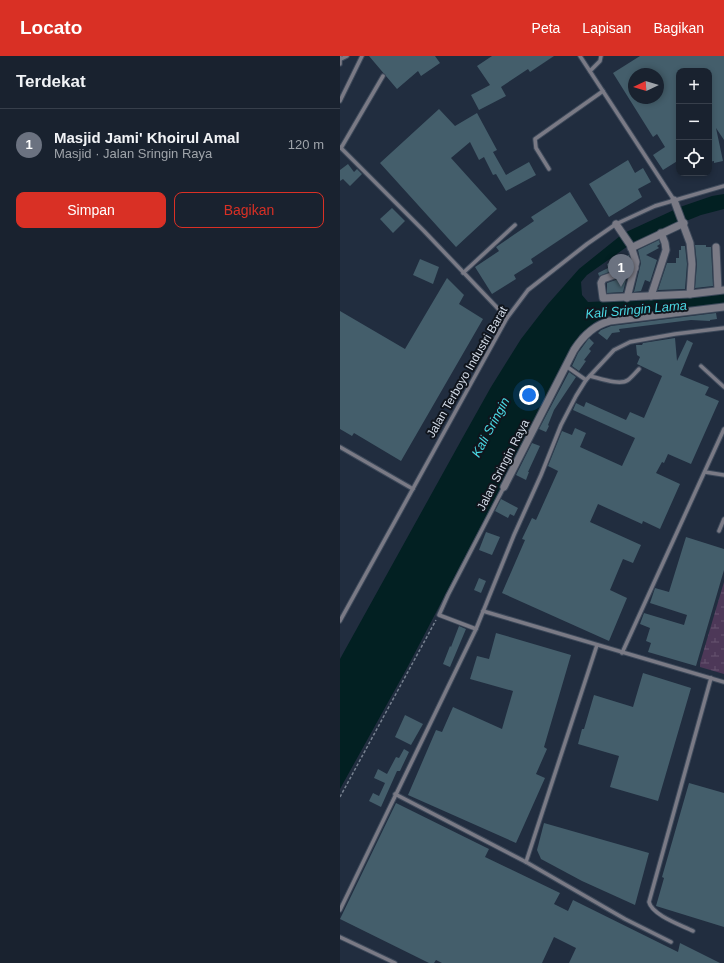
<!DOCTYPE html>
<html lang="id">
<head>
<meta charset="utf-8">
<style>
	body { margin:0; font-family:Arial,sans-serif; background:#262f3b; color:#f1f3f6 }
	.controls { position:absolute; right:12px; top:12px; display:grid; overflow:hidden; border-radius:8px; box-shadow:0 2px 6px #0003 }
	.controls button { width:36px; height:36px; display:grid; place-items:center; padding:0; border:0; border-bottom:1px solid #373f4b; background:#19222f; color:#f1f3f6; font:20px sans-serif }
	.compass { position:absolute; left:288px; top:12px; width:36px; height:36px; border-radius:50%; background:#19222f; box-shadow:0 2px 6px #0003; rotate:266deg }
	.you { position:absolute; left:189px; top:339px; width:14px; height:14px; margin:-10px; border:3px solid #fff; border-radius:50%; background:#1a73e8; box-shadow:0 0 0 6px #1a73e833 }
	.badge { display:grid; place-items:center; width:26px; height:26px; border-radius:50%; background:#d93025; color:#fff; font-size:13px; font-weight:700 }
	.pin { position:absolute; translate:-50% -33px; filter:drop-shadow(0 1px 2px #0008) }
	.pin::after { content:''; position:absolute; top:21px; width:14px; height:12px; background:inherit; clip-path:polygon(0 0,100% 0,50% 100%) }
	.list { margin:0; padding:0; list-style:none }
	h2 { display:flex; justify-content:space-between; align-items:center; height:52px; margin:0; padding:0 16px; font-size:17px }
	h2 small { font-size:13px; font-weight:400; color:#9fa4aa }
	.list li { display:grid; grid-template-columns:26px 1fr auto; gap:12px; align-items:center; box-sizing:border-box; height:72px; padding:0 16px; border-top:1px solid #373f4b }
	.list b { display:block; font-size:15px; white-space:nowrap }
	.list p { margin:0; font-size:13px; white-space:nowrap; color:#9fa4aa }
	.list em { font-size:13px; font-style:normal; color:#9fa4aa }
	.actions { display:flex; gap:8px; padding:12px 16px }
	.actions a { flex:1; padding:9px 0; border:1px solid #d93025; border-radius:8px; text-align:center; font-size:14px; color:#d93025 }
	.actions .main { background:#d93025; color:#fff }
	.icon { flex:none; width:22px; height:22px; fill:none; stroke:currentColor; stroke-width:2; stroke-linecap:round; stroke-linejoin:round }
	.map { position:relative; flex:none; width:384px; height:907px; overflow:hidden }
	header { display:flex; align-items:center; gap:24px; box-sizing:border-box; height:56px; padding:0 20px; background:#d93025; color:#fff }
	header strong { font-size:19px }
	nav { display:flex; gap:22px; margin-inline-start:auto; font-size:14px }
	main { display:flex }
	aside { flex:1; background:#19222f }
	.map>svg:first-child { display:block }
	.wetland { fill:url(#wetland-marsh) }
	.water { fill:#022022 }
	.building { fill:#445e6b; fill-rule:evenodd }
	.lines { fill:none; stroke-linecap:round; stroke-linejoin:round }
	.lane-casing { stroke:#3d495a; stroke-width:5.5 }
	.street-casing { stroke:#3d495a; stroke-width:9 }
	.path { stroke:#76808f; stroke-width:1.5; stroke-dasharray:3 2; stroke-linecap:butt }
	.lane { stroke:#7a7a85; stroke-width:3.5 }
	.street { stroke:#7a7a85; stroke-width:7 }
	.labels { text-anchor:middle; stroke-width:4; stroke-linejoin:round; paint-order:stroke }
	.street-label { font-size:12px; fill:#d1d9e5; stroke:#10151d }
	.water-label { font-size:13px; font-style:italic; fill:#49d7e2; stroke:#10151d }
</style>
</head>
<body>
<header>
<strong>Locato</strong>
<nav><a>Peta</a><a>Lapisan</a><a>Bagikan</a></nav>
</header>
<main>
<aside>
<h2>Terdekat<small></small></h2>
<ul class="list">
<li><span class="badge" style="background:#6b7280">1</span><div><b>Masjid Jami' Khoirul Amal</b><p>Masjid · Jalan Sringin Raya</p></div><em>120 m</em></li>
</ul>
<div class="actions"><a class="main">Simpan</a><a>Bagikan</a></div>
</aside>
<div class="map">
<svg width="384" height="907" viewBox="0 0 384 907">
	<defs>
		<pattern id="wetland-marsh" width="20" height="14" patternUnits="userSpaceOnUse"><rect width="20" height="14" fill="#4d3858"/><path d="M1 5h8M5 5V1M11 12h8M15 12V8" fill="none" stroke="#665470"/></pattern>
	</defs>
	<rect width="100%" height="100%" fill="#212d3f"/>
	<!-- wetland -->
	<polygon class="wetland" points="384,526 384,618 360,611 360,607"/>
	<!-- water -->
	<g class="water">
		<polygon points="384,138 384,153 361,159 346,165 340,151 372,140"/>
		<polygon points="336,153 341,166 291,188 284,177"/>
		<polygon points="280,180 288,190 247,219 241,226 242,239 248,246 363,241 384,237 384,248 267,260 255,266 240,278 222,310 178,399 67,612 0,733 0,603 123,381 151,331 181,283 208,248 239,213"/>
	</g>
	<!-- building -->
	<g class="building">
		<polygon points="29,0 95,0 100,7 81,20 78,15 57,33"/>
		<polygon points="152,0 214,0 190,16 188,13 161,31 166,40 139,54 131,39 150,29 137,10"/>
		<path d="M300,0H384V84L376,72L383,105L374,107V105L369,106V15H339V104L323,114L313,99L325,91L317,78L313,81L273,17ZM294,18H318V42H294Z"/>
		<polygon points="99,53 115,70 137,57 157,94 153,96 166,119 189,106 196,119 166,135 156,118 153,119 144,101 139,104 130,86 111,102 157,153 116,191 40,107"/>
		<polygon points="288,104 295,117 303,112 311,126 298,133 302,141 269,161 249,128"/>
		<polygon points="8,108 14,116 17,113 22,118 10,130 3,123 0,125 0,114"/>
		<polygon points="230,136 248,165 191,203 193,207 174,219 176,223 152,238 135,211 159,195 156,191 194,165 191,161"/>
		<polygon points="52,152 65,165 53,177 40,163"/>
		<polygon points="319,184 320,188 317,190 319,192 306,199 317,204 310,226 305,224 301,235 294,236 301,207 298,194"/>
		<polygon points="355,189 366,189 366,191 371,191 373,230 355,232 357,208"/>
		<polygon points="341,190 345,190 347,208 345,233 318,234 327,207 336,207 336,202 339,202 339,194 341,194"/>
		<polygon points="289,199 290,208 259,220 258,217 268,212 267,208"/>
		<polygon points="80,203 99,211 93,228 73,219"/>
		<polygon points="287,220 283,236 267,237 267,227"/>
		<polygon points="107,222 124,239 119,248 143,263 61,405 14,377 12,380 0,373 0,255 65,293"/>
		<polygon points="376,257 377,263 370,264 370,265 351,264 279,273 280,276 272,277 267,284 258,277 261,274 271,270"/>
		<polygon points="249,282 254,287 249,293 251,295 244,304 246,305 239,315 232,310 238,297"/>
		<polygon points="335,282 337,305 347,284 353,287 340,319 369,331 365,339 379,345 351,408 328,398 324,407 322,406 316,417 340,428 320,473 303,465 302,468 258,448 250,466 301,489 293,507 283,503 270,534 287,542 269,585 162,537 185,484 182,483 192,462 196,464 218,415 208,410 222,375 232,379 235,372 246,377 240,391 282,410 295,382 233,354 236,347 244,351 246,346 286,364 290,356 304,362 322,320 297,308 300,301 297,299 296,289 302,289 303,287"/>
		<polygon points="229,316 236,321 214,354 208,369 209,370 206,376 199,373"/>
		<polygon points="192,387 200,390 188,416 189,416 186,424 176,419"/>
		<polygon points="161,443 178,452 174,460 170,458 168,462 155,455"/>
		<polygon points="146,476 160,481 152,499 139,494"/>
		<polygon points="346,481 384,493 384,514 356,610 308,596 311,587 306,585 310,572 300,568 304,557 344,569 347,559 310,547 315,532 329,536"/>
		<polygon points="139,522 146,525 141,537 134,534"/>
		<polygon points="119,570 126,573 110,611 103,608 110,590 111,591"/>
		<polygon points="156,577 231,599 204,691 207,693 196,718 205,722 176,787 68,739 96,674 102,676 113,651 162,673 173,635 130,623 137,600 149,603"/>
		<polygon points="303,617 351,632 318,745 270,731 279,700 238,688 242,673 244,673 254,639 293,651"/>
		<polygon points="65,659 83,668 71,689 55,681"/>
		<polygon points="64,693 69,696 60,715 57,715 41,751 29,745 33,737 39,740 45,727 34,722 38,713 47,718 56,701 59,702"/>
		<polygon points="349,727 384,737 384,871 316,850 324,822 322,821"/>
		<polygon points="56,747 149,793 145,801 220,837 214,848 228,855 233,844 338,896 340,887 380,907 229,907 236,892 214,881 202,907 102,907 96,904 94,907 89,907 0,863"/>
		<polygon points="204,767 309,797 295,849 242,825 201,803 197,794"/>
	</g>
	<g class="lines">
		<!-- lane casing -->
		<g class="lane-casing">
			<g id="lane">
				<polyline points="240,0 334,144"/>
				<polyline points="0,1 0,8"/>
				<polyline points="1,3 7,0"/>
				<polyline points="250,15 260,5 261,0"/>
				<polyline points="0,45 22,0"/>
				<polyline points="0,91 84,175 167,262"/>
				<polyline points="1,92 43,20"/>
				<polyline points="209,113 196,92 195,83 263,35"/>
				<polyline points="123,217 175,169"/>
				<polyline points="361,310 384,331"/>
				<path d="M250,320C259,322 280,330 288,324C292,321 295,317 299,313"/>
				<polyline points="246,324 274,294 290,286 335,278 384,272"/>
				<polyline points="0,391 73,433"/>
				<polyline points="365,416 384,419"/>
				<polyline points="379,475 384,463"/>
				<polyline points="143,555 384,626"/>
				<polyline points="0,565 167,262 188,234 247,188 276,168 315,150 384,130"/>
				<polyline points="136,573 99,559 108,539 164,431"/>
				<polyline points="282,597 384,373"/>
				<polyline points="55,738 186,806 285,863 331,886"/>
				<polyline points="186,806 257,589"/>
				<polyline points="0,854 136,573 174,479 201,419 221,369 236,340 246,324 226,310"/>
				<path d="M353,875C341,869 312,859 309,846L371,622"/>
				<polyline points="0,881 55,907"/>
			</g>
		</g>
		<!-- street casing -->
		<g class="street-casing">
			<g id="street">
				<polyline points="334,144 350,187 352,208 350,238"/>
				<polyline points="276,168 291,190 296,206 287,242"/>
				<polyline points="376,191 378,234"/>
				<polyline points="291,192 344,167"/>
				<polyline points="295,212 263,223 261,227 263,242 350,238 384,234"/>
				<polyline points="311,240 326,194 325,187 321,177"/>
				<path d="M164,431L234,294C243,280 254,269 270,265L384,251"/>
			</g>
		</g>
		<!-- path -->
		<polyline class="path" points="0,741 96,564"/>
		<!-- lane -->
		<use href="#lane" class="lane"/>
		<!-- street -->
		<use href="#street" class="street"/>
	</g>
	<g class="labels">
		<!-- street labels -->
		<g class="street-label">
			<text transform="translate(127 316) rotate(-60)" y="4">Jalan Terboyo Industri Barat</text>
			<text transform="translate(163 409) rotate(-63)" y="4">Jalan Sringin Raya</text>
		</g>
		<!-- water labels -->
		<g class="water-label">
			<text transform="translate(296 253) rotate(-5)" y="5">Kali Sringin Lama</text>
			<text transform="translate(150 371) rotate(-62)" y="5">Kali Sringin</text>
		</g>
	</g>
</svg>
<div class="controls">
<button>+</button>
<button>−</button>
<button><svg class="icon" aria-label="locate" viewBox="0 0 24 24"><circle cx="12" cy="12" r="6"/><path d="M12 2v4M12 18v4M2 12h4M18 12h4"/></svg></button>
</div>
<svg class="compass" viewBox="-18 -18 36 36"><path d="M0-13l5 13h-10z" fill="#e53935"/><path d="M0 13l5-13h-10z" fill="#9fa4aa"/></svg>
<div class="you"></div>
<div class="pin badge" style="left:281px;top:231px;background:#6b7280">1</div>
</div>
</main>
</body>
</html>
